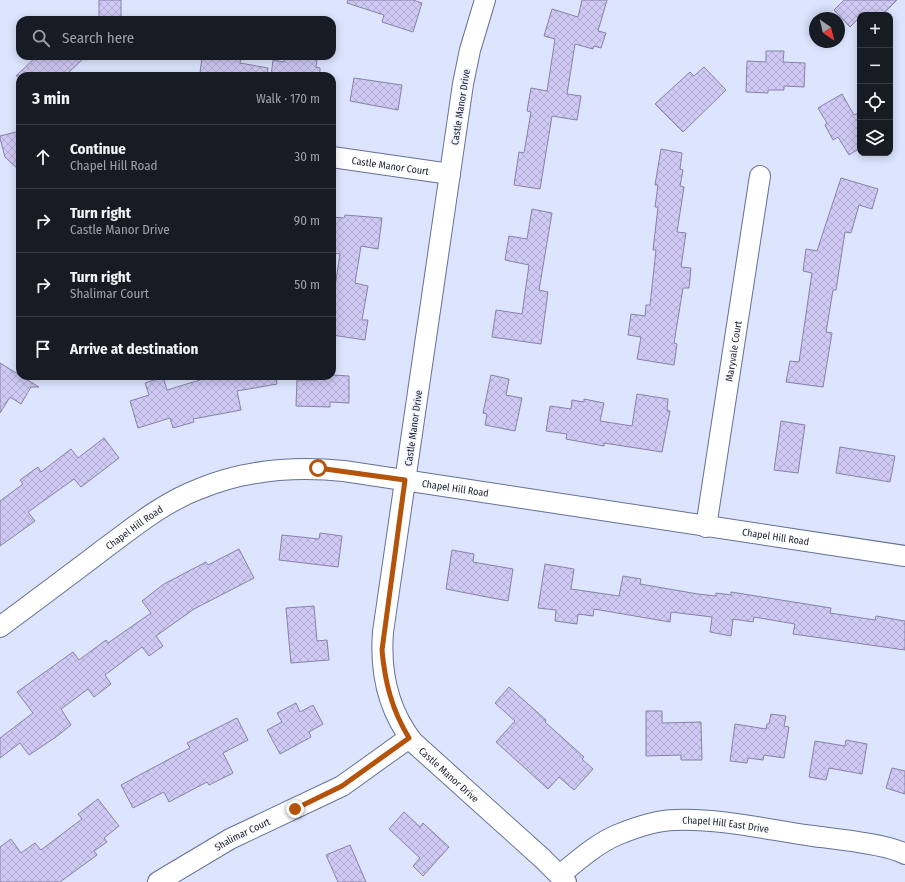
<!DOCTYPE html>
<html lang="en">
<head>
<meta charset="utf-8">
<style>
	body { margin:0; font-family:"Fira Sans Condensed",sans-serif; background:#242831; color:#f1f3f6 }
	.controls { position:absolute; right:12px; top:12px; display:grid; overflow:hidden; border-radius:8px; box-shadow:0 2px 10px #0003 }
	.controls button { width:36px; height:36px; display:grid; place-items:center; padding:0; border:0; border-bottom:1px solid #363941; background:#171b24; color:#f1f3f6; font:20px sans-serif }
	.compass { position:absolute; left:809px; top:12px; width:36px; height:36px; border-radius:50%; background:#171b24; box-shadow:0 2px 10px #0003; rotate:145deg }
	.stop { position:absolute; width:12px; height:12px; margin:-9px; border:3px solid #b45309; border-radius:50%; background:#fff }
	.stop.end { background:#b45309; border-color:#fff; box-shadow:0 1px 4px #0008 }
	.list { margin:0; padding:0; list-style:none }
	h2 { display:flex; justify-content:space-between; align-items:center; height:52px; margin:0; padding:0 16px; font-size:17px }
	h2 small { font-size:13px; font-weight:400; color:#9ea1a6 }
	.list li { display:grid; grid-template-columns:26px 1fr auto; gap:12px; align-items:center; box-sizing:border-box; height:64px; padding:0 16px; border-top:1px solid #363941 }
	.list b { display:block; font-size:15px; white-space:nowrap }
	.list p { margin:0; font-size:13px; white-space:nowrap; color:#9ea1a6 }
	.list em { font-size:13px; font-style:normal; color:#9ea1a6 }
	.icon { flex:none; width:22px; height:22px; fill:none; stroke:currentColor; stroke-width:2; stroke-linecap:round; stroke-linejoin:round }
	.map { position:relative; flex:none; width:905px; height:882px; overflow:hidden }
	.search { position:absolute; background:#171b24; box-shadow:0 2px 10px #0003; left:16px; top:16px; width:320px; height:44px; display:flex; align-items:center; gap:10px; box-sizing:border-box; padding:0 14px; border-radius:12px; color:#9ea1a6; font-size:15px }
	.panel { position:absolute; background:#171b24; box-shadow:0 2px 10px #0003; left:16px; top:72px; width:320px; height:308px; border-radius:12px }
	.map>svg:first-child { display:block }
	.building { fill:url(#building-cross-hatch); stroke:#8881aa }
	.lines { fill:none; stroke-linecap:round; stroke-linejoin:round }
	.minor-casing { stroke:#667097; stroke-width:22 }
	.minor { stroke:#fff; stroke-width:20 }
	.route { stroke:#b45309; stroke-width:5 }
	.labels { text-anchor:middle; stroke-width:3; stroke-linejoin:round; paint-order:stroke }
	.street-label { font-size:10px; fill:#202535; stroke:#eff1fa }
</style>
</head>
<body>
<div class="map">
<svg width="905" height="882" viewBox="0 0 905 882">
	<defs>
		<pattern id="building-cross-hatch" width="8" height="8" patternUnits="userSpaceOnUse"><rect width="8" height="8" fill="#cfc9f3"/><path d="M0 0l8 8M0 8l8-8" fill="none" stroke="#b1acd1"/></pattern>
	</defs>
	<rect width="100%" height="100%" fill="#dce4fe"/>
	<!-- building -->
	<g class="building">
		<rect x="99" y="0" width="22" height="20"/>
		<polygon points="348,0 413,0 422,3 413,32 382,22 384,15 347,3"/>
		<polygon points="582,0 607,0 598,31 606,33 601,48 594,46 593,49 575,44 567,94 581,96 577,120 552,116 540,189 514,185 519,152 524,153 531,112 527,111 531,88 547,91 555,39 544,36 552,9 578,17"/>
		<polygon points="844,0 897,0 882,15 860,15 860,17 850,27 834,10"/>
		<polygon points="766,51 784,51 783,62 805,63 804,87 784,86 784,90 768,90 768,93 746,92 747,61 766,62"/>
		<polygon points="37,56 86,56 65,76 16,76"/>
		<polygon points="202,56 241,56 240,63 268,68 267,76 218,76 200,73"/>
		<polygon points="285,56 317,60 316,67 320,68 320,76 271,76 273,60 284,62"/>
		<polygon points="704,67 726,90 683,132 655,104 690,72 694,76"/>
		<polygon points="354,78 402,85 398,110 350,101"/>
		<polygon points="842,94 854,115 860,112 860,148 849,155 838,137 833,140 825,125 827,123 818,108"/>
		<polygon points="20,131 20,171 5,157 0,138 0,136"/>
		<polygon points="661,149 682,153 680,169 683,170 680,186 684,187 677,232 686,233 681,267 691,268 689,288 683,288 674,343 677,344 674,365 637,359 641,337 628,335 631,314 645,316 646,305 650,305 656,250 653,250 658,207 655,207 658,185 655,185"/>
		<polygon points="841,178 878,189 872,209 859,205 851,233 845,232 836,290 833,290 826,332 832,333 823,387 786,382 790,361 799,362 812,273 803,271 806,249 817,251"/>
		<polygon points="532,209 552,213 539,290 548,292 541,344 492,337 496,310 522,314 529,265 505,260 509,236 527,239"/>
		<polygon points="345,215 382,218 378,249 361,246 355,283 368,286 362,320 368,320 365,340 332,335 332,292 334,293 340,254 332,253 332,217 344,218"/>
		<polygon points="0,363 39,387 31,387 21,404 10,397 0,413"/>
		<polygon points="332,375 349,376 349,403 330,402 330,407 296,406 297,380 316,380 316,376"/>
		<polygon points="491,375 509,379 506,395 522,398 515,431 485,425 487,414 483,413"/>
		<polygon points="213,376 276,376 277,384 237,391 241,410 193,419 194,422 173,428 170,418 138,428 130,401 149,395 145,383 163,377 167,390"/>
		<polygon points="637,394 668,399 667,410 670,411 662,452 604,443 604,446 566,439 567,434 546,431 550,406 571,409 572,400 584,402 584,399 604,403 600,421 632,426"/>
		<polygon points="781,421 805,425 798,473 774,470"/>
		<polygon points="104,438 119,458 81,487 74,479 28,512 35,521 0,546 0,501 23,484 20,480 38,467 41,472 71,449 78,458"/>
		<polygon points="840,447 895,456 890,482 836,473"/>
		<polygon points="320,533 342,536 338,567 279,560 282,535 319,539"/>
		<polygon points="239,549 254,578 194,609 156,636 163,646 149,656 142,647 105,675 111,684 94,697 88,689 61,709 71,725 56,737 29,755 20,743 0,758 0,738 33,713 17,692 73,652 79,660 106,640 108,643 151,613 142,601 164,584 206,562 208,565"/>
		<polygon points="452,550 474,554 473,562 513,569 508,601 446,589"/>
		<polygon points="545,564 574,569 571,589 619,596 623,576 641,579 640,584 698,594 716,596 716,593 731,595 731,592 831,608 830,613 875,620 876,616 905,621 905,650 793,634 795,624 754,617 753,622 733,619 731,636 710,632 712,617 671,612 670,622 594,609 593,616 578,614 577,624 555,621 556,610 538,608"/>
		<polygon points="314,606 317,641 327,640 329,660 291,663 286,608"/>
		<polygon points="509,687 546,720 545,722 584,757 582,759 593,769 574,790 559,777 548,789 496,742 515,721 495,703"/>
		<polygon points="296,703 300,712 313,705 323,724 309,732 311,737 280,754 267,730 282,722 277,713"/>
		<polygon points="646,711 662,711 662,723 701,722 702,760 681,760 681,755 646,756"/>
		<polygon points="771,714 786,716 784,726 789,727 784,758 764,755 763,760 748,758 747,763 730,761 735,724 766,729 767,724 769,724"/>
		<polygon points="237,718 248,740 223,753 233,773 209,785 207,782 169,802 164,792 133,808 121,785 190,748 187,743"/>
		<polygon points="846,740 867,744 862,774 829,768 826,780 809,777 815,741 845,746"/>
		<polygon points="892,768 905,771 905,794 886,788"/>
		<polygon points="98,799 119,826 104,838 107,842 94,851 97,855 60,882 0,882 0,847 11,839 21,853 35,843 41,850 82,819 78,814"/>
		<polygon points="404,812 420,827 423,823 449,847 423,876 413,866 420,858 389,829"/>
		<polygon points="350,845 366,882 338,882 326,855"/>
	</g>
	<g class="lines">
		<!-- minor casing -->
		<g class="minor-casing">
			<g id="minor">
				<path id="s1" d="M485,0L470,50L463,84L383,632C380,671 388,710 413,742L543,859L566,882"/>
				<path id="s2" d="M332,157L450,174"/>
				<path id="s3" d="M706,527L760,176"/>
				<path id="s4" d="M0,627C35,601 70,575 104,549C134,527 164,502 199,489C245,470 295,466 344,471L905,556"/>
				<path id="s5" d="M560,875C577,861 596,844 617,835C634,828 656,820 675,820C720,818 769,830 813,836C835,839 888,844 905,854"/>
				<path id="s6" d="M158,882L230,839L342,786L409,738"/>
			</g>
		</g>
		<!-- minor -->
		<use href="#minor" class="minor"/>
	</g>
	<g class="lines">
		<!-- route -->
		<path class="route" d="M295,809L342,786L409,738C392,710 385,683 382,650L405,480L318,468"/>
	</g>
	<g class="labels">
		<!-- street labels -->
		<g class="street-label">
			<text transform="translate(460 107) rotate(-81)" y="4">Castle Manor Drive</text>
			<text dy="4" stroke="none"><textPath href="#s2" startOffset="59">Castle Manor Court</textPath></text>
			<text dy="4" stroke="none"><textPath href="#s3" startOffset="178">Maryvale Court</textPath></text>
			<text transform="translate(413 428) rotate(-82)" y="4">Castle Manor Drive</text>
			<text dy="4" stroke="none"><textPath href="#s4" startOffset="503">Chapel Hill Road</textPath></text>
			<text dy="4" stroke="none"><textPath href="#s4" startOffset="167">Chapel Hill Road</textPath></text>
			<text dy="4" stroke="none"><textPath href="#s4" startOffset="827">Chapel Hill Road</textPath></text>
			<text dy="4" stroke="none"><textPath href="#s1" startOffset="806">Castle Manor Drive</textPath></text>
			<text dy="4" stroke="none"><textPath href="#s5" startOffset="181">Chapel Hill East Drive</textPath></text>
			<text dy="4" stroke="none"><textPath href="#s6" startOffset="97">Shalimar Court</textPath></text>
		</g>
	</g>
</svg>
<div class="controls">
<button>+</button>
<button>−</button>
<button><svg class="icon" aria-label="locate" viewBox="0 0 24 24"><circle cx="12" cy="12" r="6"/><path d="M12 2v4M12 18v4M2 12h4M18 12h4"/></svg></button>
<button><svg class="icon" aria-label="layers" viewBox="0 0 24 24"><path d="M12 4l9 5-9 5-9-5zM3 14l9 5 9-5"/></svg></button>
</div>
<svg class="compass" viewBox="-18 -18 36 36"><path d="M0-13l5 13h-10z" fill="#e53935"/><path d="M0 13l5-13h-10z" fill="#9ea1a6"/></svg>
<div class="stop" style="left:318px;top:468px"></div>
<div class="stop end" style="left:295px;top:809px"></div>
<div class="search"><svg class="icon" aria-label="search" viewBox="0 0 24 24"><circle cx="10" cy="10" r="6"/><path d="M15 15l6 6"/></svg>Search here</div>
<section class="panel">
<h2>3 min<small>Walk · 170 m</small></h2>
<ul class="list">
<li><svg class="icon" aria-label="ahead" viewBox="0 0 24 24"><path d="M12 20V5M6 11l6-6 6 6"/></svg><div><b>Continue</b><p>Chapel Hill Road</p></div><em>30 m</em></li>
<li><svg class="icon" aria-label="right" viewBox="0 0 24 24"><path d="M7 20v-9h11M14 6l5 5-5 5"/></svg><div><b>Turn right</b><p>Castle Manor Drive</p></div><em>90 m</em></li>
<li><svg class="icon" aria-label="right" viewBox="0 0 24 24"><path d="M7 20v-9h11M14 6l5 5-5 5"/></svg><div><b>Turn right</b><p>Shalimar Court</p></div><em>50 m</em></li>
<li><svg class="icon" aria-label="arrive" viewBox="0 0 24 24"><path d="M6 21V4h12l-3 4 3 4H6"/></svg><div><b>Arrive at destination</b></div></li>
</ul>
</section>
</div>
</body>
</html>
